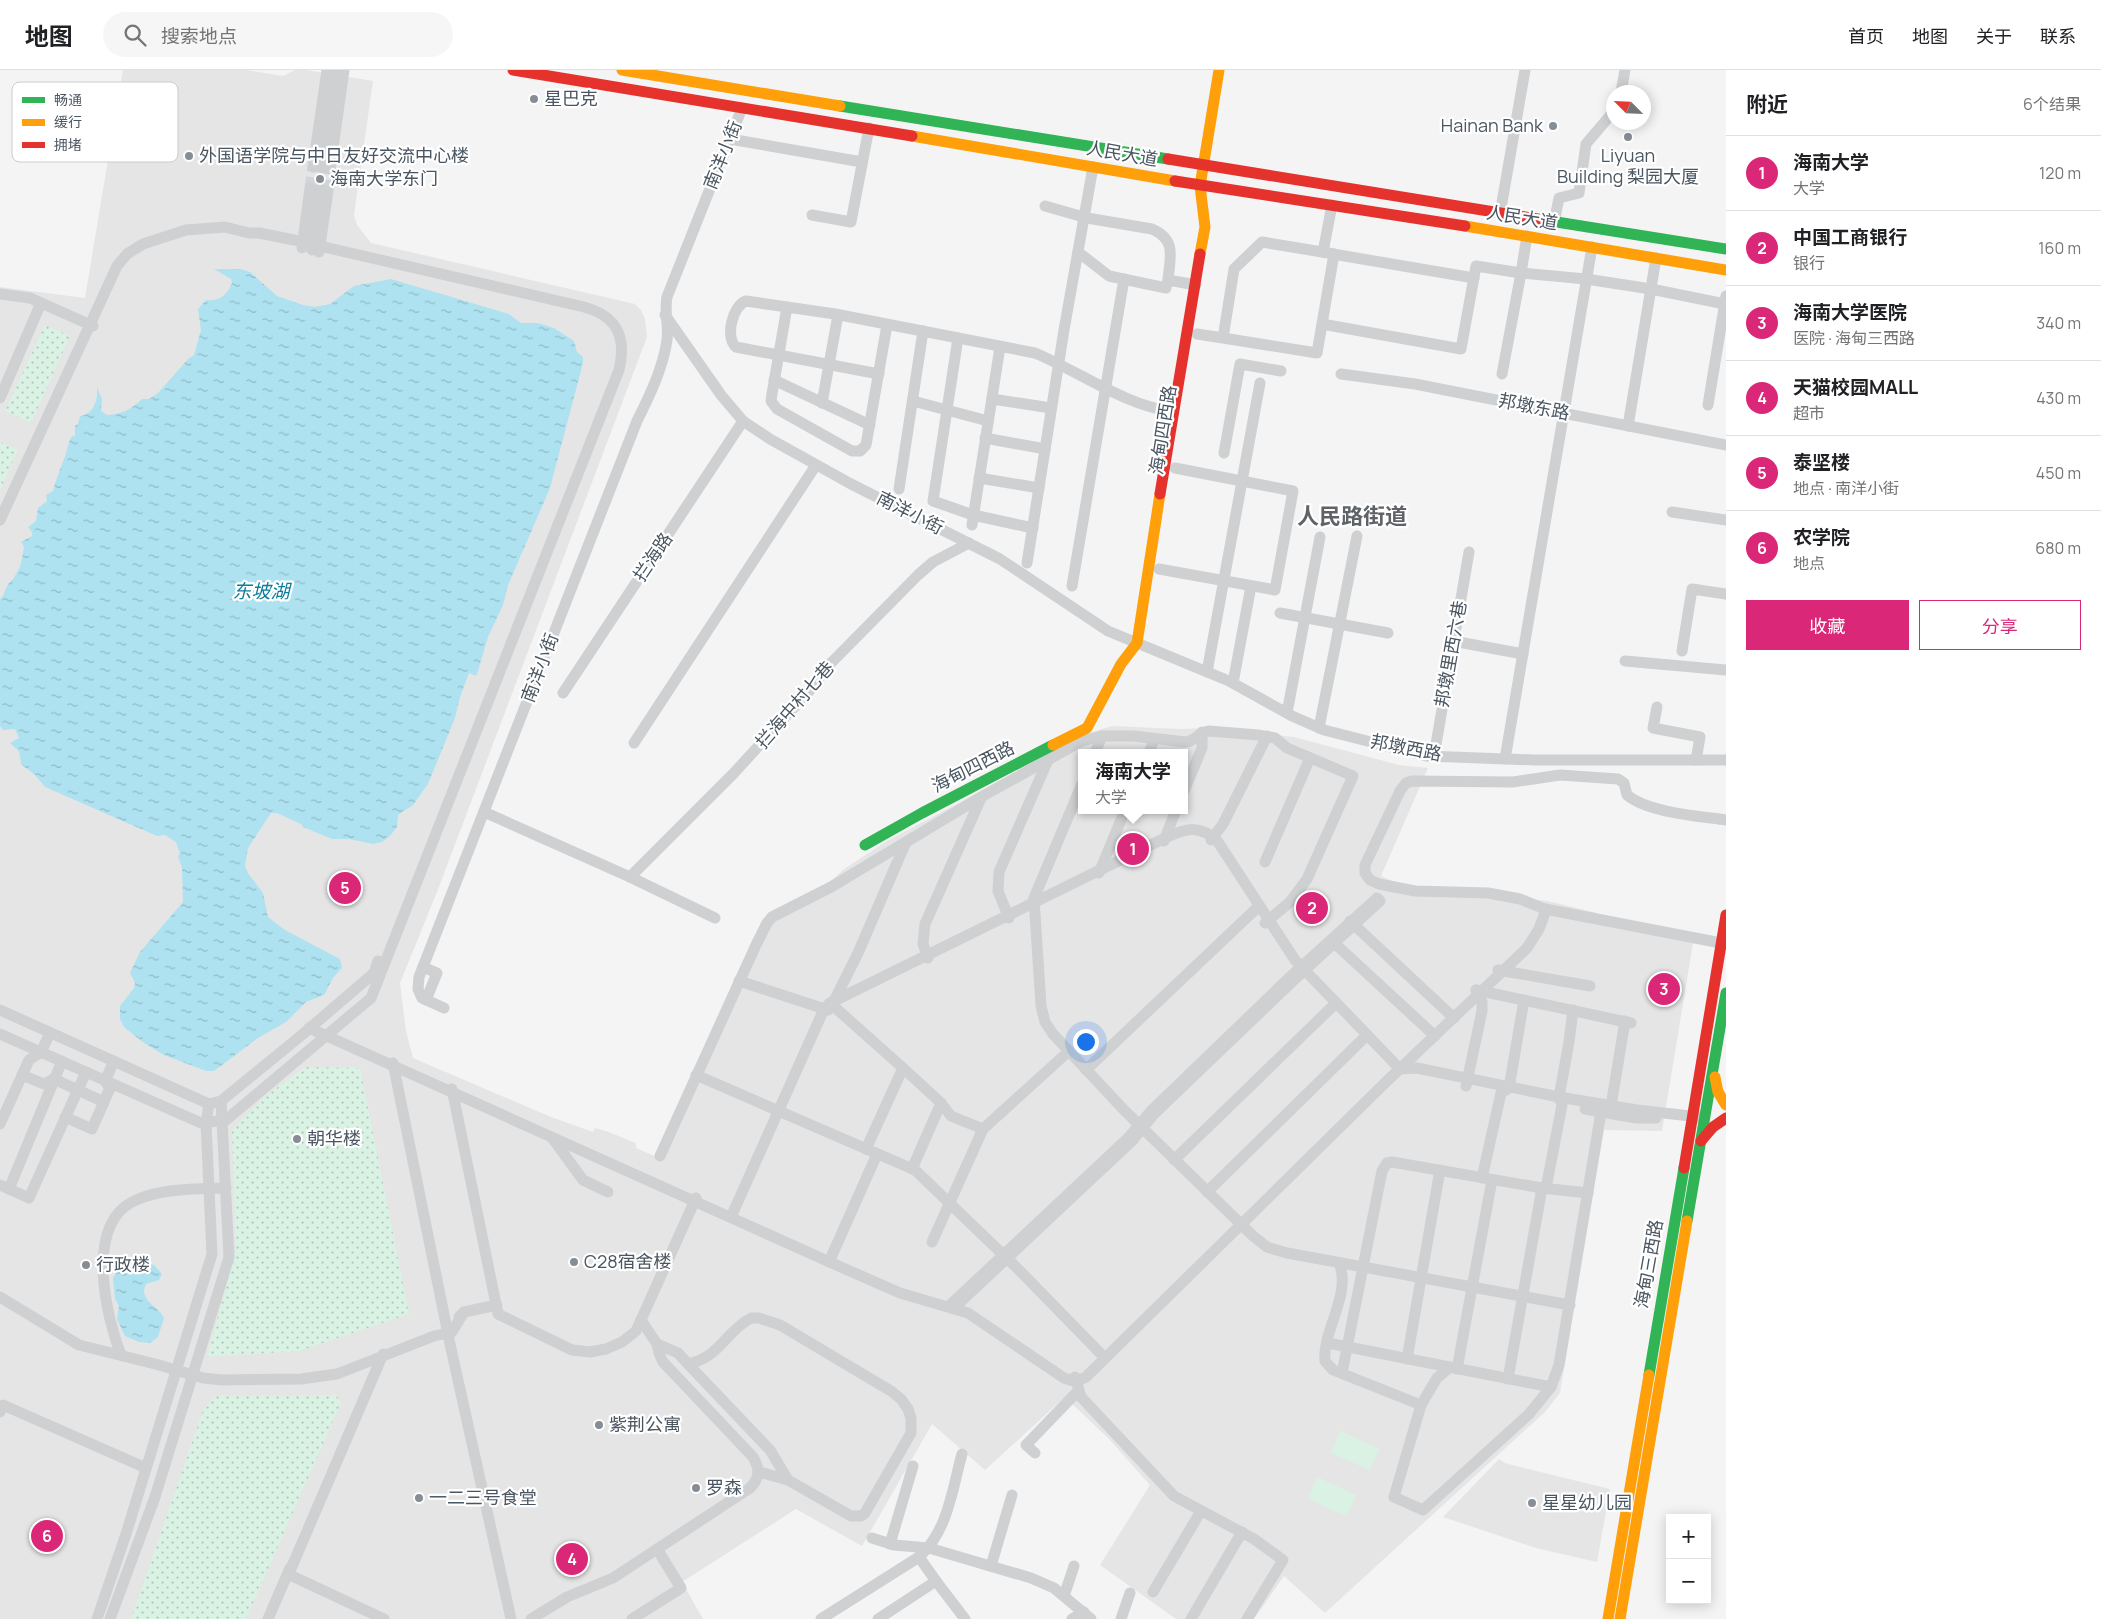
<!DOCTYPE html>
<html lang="zh">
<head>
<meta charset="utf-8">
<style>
	body { margin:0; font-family:Manrope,"Noto Sans SC",sans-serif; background:#f6f6f6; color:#202124 }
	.controls { position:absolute; right:15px; bottom:15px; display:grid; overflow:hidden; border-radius:0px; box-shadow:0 2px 12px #0003 }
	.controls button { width:45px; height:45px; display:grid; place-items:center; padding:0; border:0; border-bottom:1px solid #e0e0e0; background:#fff; color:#202124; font:25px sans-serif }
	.compass { position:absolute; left:1606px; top:15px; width:45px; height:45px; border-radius:50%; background:#fff; box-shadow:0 2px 12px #0003; rotate:294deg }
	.you { position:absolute; left:1085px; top:971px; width:18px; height:18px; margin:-12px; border:4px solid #fff; border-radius:50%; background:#1a73e8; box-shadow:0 0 0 8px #1a73e833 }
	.badge { display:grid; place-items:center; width:32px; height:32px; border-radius:50%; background:#db2777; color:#fff; font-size:16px; font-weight:700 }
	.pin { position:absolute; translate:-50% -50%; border:2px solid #fff; box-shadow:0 1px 5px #0006 }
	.popup { position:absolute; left:1078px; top:679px; width:110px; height:65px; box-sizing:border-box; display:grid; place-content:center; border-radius:0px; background:#fff; filter:drop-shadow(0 1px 4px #0005); font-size:16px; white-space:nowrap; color:#757577 }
	.popup b { font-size:19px; color:#202124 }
	.popup::after { content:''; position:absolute; left:50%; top:100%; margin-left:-10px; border:10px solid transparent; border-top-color:#fff }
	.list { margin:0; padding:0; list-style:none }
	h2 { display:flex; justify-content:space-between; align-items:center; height:65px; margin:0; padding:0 20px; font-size:21px }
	h2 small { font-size:16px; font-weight:400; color:#757577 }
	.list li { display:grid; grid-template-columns:32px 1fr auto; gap:15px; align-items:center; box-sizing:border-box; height:75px; padding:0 20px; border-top:1px solid #e0e0e0 }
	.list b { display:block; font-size:19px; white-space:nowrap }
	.list p { margin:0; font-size:16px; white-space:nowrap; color:#757577 }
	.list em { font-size:16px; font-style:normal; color:#757577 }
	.actions { display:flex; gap:10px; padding:15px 20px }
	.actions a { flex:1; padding:11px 0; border:1px solid #db2777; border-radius:0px; text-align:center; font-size:18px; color:#db2777 }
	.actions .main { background:#db2777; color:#fff }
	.icon { flex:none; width:28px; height:28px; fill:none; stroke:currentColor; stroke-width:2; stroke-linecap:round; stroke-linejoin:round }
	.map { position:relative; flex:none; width:1726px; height:1549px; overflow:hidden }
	header { display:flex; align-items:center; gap:30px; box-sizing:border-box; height:70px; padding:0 25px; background:#fff; border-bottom:1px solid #e0e0e0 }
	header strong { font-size:24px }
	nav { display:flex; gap:28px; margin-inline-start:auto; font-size:18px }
	.search { width:350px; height:45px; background:#f6f6f6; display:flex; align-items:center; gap:12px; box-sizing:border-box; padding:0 18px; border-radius:28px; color:#757577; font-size:19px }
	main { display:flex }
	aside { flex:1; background:#fff }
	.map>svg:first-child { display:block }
	.education { fill:#e6e5e6; fill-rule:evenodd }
	.grass { fill:url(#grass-dots) }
	.pitch { fill:#d9f2e3 }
	.water { fill:url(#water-ripples) }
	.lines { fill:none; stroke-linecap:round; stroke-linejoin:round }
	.street-tunnel { stroke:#d2d4d7; stroke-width:11; stroke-dasharray:11 5.5; stroke-linecap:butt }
	.street { stroke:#ced0d2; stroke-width:11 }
	.fast { stroke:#30b455; stroke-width:11 }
	.slow { stroke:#ff9f0a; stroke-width:11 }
	.jam { stroke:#e5322d; stroke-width:11 }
	.poi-dot { fill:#868d94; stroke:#fff; stroke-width:2 }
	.labels { text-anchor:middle; stroke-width:4.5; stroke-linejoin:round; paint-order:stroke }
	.poi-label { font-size:18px; fill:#4a5661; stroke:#fff; text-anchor:start }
	.street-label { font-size:18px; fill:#4a5661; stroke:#fff }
	.water-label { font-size:19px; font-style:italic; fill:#0c7c9b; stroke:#fff }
	.district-label { font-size:22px; font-weight:bold; fill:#5f6368; stroke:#fff }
	.key { fill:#fff; stroke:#c9ccd0; stroke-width:1 }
	.key-label { font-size:14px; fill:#4a5661 }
</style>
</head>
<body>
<header>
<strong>地图</strong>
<div class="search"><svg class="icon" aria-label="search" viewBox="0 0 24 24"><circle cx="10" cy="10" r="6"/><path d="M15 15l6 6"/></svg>搜索地点</div>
<nav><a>首页</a><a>地图</a><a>关于</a><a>联系</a></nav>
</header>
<main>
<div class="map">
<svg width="1726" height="1549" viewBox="0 0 1726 1549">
	<defs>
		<pattern id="grass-dots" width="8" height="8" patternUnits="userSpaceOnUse" patternTransform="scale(1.25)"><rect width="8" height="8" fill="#d9f2e3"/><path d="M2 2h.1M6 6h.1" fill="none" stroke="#b2c7bb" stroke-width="1.8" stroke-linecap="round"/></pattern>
		<pattern id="water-ripples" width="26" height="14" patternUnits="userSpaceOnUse" patternTransform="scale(1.25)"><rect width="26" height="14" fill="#aee2f0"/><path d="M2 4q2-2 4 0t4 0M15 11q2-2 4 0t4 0" fill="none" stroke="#90bac6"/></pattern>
	</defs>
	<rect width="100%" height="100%" fill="#f4f4f4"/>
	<!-- education -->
	<g class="education">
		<path d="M123,0H247L283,6L295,0H306L373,11L354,145L357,155L371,173L635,234L641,240L645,249L647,267L437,822L400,913L406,961L413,988L551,1047L593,1062L595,1058L606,1061L636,1073V1078L657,1087L761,856L829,813L843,800L885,772L1092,662L1112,656L1181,659L1209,658L1294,667L1399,695L1428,698L1381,806L1399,814L1548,831L1597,843L1594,854L1693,873L1662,1061L1604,1060L1560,1323L1545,1342L1325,1543L1284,1506L1254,1549H1176L1100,1495L1150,1415L1109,1369L1065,1327L985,1400L932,1354L862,1476L796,1439L682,1512L703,1549H0V217L85,228ZM1082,683H1184V740H1082Z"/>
		<polygon points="1499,1389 1505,1393 1520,1397 1610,1419 1597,1492 1536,1478 1443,1447"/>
	</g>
	<!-- grass -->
	<g class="grass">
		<polygon points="45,255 70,266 31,353 5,341"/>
		<polygon points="0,372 18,380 0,420"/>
		<polygon points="305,997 360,998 409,1244 299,1281 207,1287 236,1180 232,1060 267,1025"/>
		<polygon points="336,1325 341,1333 246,1549 131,1549 204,1338 217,1326"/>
	</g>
	<!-- pitch -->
	<g class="pitch">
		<polygon points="1340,1361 1379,1379 1370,1400 1331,1383"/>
		<polygon points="1317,1407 1356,1425 1347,1446 1308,1429"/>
	</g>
	<!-- water -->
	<g class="water">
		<path d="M214,199H240L250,202L277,226L303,235L315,237L330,234L354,216L391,209L509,244L521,253H538L554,258L574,271L577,282L583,287V293L550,418L508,515L503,535L488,567L477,604L476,606L469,603L460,627L455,648L428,714L413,735L398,745L397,757L390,766L382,772L373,774L349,769H332L303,757L301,754L277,743H271L248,778L245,795L247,802L263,823L268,847L285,860L340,889L342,898L333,908L324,925L306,932L286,952L258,968L214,1001H206L164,985L144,973L124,957L120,949V936L134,918L135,913L130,903L140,882L183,832L182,798L178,786L180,784L176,772L165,765L157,766L45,717L35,705L21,694L19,681L10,673L19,668L15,659L3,660L0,656V529C5,524 4,522 7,516C9,512 13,510 15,506C22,496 22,487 24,477L21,472L32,466V462L28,457L36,451L38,438L47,431L46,425L53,421C56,409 60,400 64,389C67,383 67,374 72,366H75V356L78,354L80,346C94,344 98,330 97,317L102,329L101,341L107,345C122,344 132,339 142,329H149L158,323L188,289L194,285L201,260L198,239L206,230C219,232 227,225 232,213L231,209Z"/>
		<path d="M134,1190L154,1195L162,1204L159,1210L146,1214C138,1231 158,1235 164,1248L158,1267L150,1273L139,1272L125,1266L117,1249L119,1236L115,1229L113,1208L119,1198Z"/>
	</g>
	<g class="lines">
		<!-- street-tunnel -->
		<g class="street-tunnel">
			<polyline points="310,118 313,97"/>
			<polyline points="320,119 322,98"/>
			<polyline points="328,121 330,99"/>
		</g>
		<!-- street -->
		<g class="street">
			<polyline points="1621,22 1625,0"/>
			<polyline points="730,69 862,92"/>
			<polyline points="313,97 327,0"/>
			<polyline points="322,98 336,0"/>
			<polyline points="330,99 344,0"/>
			<path d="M1045,136L1087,148L1152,159C1177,170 1170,187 1168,210"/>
			<polyline points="1500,144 1525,0"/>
			<polyline points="812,145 851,152 869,58"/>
			<polyline points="1554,153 1559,128 1579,123 1586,74 1614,41"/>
			<polyline points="302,178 310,118"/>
			<polyline points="312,180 320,119"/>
			<polyline points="319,182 328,121"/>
			<polyline points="1078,182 1109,206 1166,218 1168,210 1196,215"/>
			<polyline points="1323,182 1332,135"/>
			<polyline points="1333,184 1474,208"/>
			<polyline points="0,224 30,228 93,256"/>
			<polyline points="787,237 772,324 771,331 777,339 852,381 860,381 866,375 887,255"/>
			<polyline points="665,245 721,325 743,351 770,369 851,414 1000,489 1108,561 1229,611 1292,646 1324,660 1426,686 1535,690 1726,690"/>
			<polyline points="1322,254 1461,279 1476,196 1521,203 1527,166"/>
			<polyline points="1197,264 1223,268 1234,199 1262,172 1334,184 1317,283 1223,268"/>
			<polyline points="958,268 933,431 973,445 1033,458"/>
			<path d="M879,304L736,277C725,268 732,236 746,231L835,244L1035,283C1082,303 1122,334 1173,342"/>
			<polyline points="1341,304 1415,314 1726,375"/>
			<polyline points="1502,304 1521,203 1586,209 1651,219 1725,234"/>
			<polyline points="774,310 870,355"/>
			<polyline points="0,328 41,233"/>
			<polyline points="992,329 1051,338"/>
			<polyline points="913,331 988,351"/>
			<polyline points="822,333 838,245"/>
			<polyline points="1708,335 1726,226"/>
			<polyline points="1628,356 1656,188"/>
			<polyline points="985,368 1045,379"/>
			<polyline points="1224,383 1240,294 1281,301"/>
			<polyline points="979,408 1039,418"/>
			<polyline points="899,419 923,261"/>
			<polyline points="1672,442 1726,450"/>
			<path d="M0,450L117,196L127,184L143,174L186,160L225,157L249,163H259L294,170L584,237C617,246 627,267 619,300L371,928L226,1050L201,1053L0,964"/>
			<polyline points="972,455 1000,277"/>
			<polyline points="1027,493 1064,260 1093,97"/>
			<polyline points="1159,499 1275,520 1293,421 1175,398"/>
			<polyline points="1072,516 1124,209"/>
			<polyline points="1280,543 1388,563"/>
			<polyline points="1453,571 1523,584"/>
			<polyline points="1682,581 1692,519 1726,524"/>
			<polyline points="1625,591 1726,600"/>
			<polyline points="1207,602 1260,313"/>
			<polyline points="1233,613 1251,516"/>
			<polyline points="563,623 743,351"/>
			<polyline points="1657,637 1653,658 1700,667 1696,690"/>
			<polyline points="1287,643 1320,467"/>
			<polyline points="1319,658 1357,466"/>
			<polyline points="634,673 816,395"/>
			<polyline points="1095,683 1102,666"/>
			<polyline points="1149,683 1154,670"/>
			<polyline points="1434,686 1469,482"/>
			<polyline points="1505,689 1592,177"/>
			<polyline points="1082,714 1034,828 1041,936 1045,952 1053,964 1124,1040 1253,1166 1267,1177 1287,1183 1570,1235"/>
			<polyline points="1184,721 1202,678 1202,662"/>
			<polyline points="484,742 630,807 715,848"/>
			<polyline points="1211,770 1223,754 1267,666"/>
			<polyline points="1164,771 1176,740"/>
			<polyline points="1265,792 1310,688"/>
			<polyline points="1099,803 1125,740"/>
			<polyline points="630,807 733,704 809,621 830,594 918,505 933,492 969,473"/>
			<polyline points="1009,848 998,821 999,802 1048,690"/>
			<polyline points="1350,851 1454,948"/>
			<polyline points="1331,870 1435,966"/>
			<path d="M1721,873L1545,839L1520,829L1488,823L1415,821L1379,814L1370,810L1365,803V795L1400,721L1406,713L1412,711L1513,712L1560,705L1618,709L1624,713L1627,725C1649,743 1698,746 1726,750"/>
			<polyline points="928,888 923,874 925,854 981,728"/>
			<polyline points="423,897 437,903 426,930"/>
			<polyline points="1498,900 1590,916"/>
			<polyline points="739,911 828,940"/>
			<polyline points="1476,920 1631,953"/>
			<polyline points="835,929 858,883 906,772"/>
			<polyline points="830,933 903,998 866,1079"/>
			<path d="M444,938L422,928L418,919L419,907L637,351C650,325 663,298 667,270C669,256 664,241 667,227L742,38"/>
			<polyline points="0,940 209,1034 221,1031 303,964 374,903 378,891"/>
			<polyline points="309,958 843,1198 900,1223 968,1243 1064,1308 1076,1312 1086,1307 1387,1011 1527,878 1539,859 1546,840"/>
			<polyline points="393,993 450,1274 511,1549"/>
			<polyline points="903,998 941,1033 951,1046 983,1059 1069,981"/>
			<polyline points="1086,1000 1259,836"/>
			<polyline points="22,1005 44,1014 54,1009 104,1032"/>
			<polyline points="696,1005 915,1100 1017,1198 1105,1288"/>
			<polyline points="1466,1016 1482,941 1482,932 1476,920"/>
			<polyline points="452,1019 498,1244 572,1280 590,1282 606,1279 622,1272 636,1261 696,1128"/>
			<polyline points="1585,1039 1636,1048 1656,1048"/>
			<polyline points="65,1047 92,1059 110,1018 105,1011 114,991"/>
			<polyline points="0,1054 29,990 41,982 50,963"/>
			<polyline points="553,1069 583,1110 608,1122"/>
			<path d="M660,1086L756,875L767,853L772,847L831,817L981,727L1082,671L1102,666H1133L1186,672C1195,671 1199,662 1209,661L1258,665L1275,668L1287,678L1353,706L1307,809L1290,832L1265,853"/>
			<polyline points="1174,1090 1336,933"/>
			<polyline points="912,1099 941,1033"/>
			<polyline points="1482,1108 1501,1023 1509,1018 1524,930"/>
			<polyline points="0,1115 29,1128 86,1002"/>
			<polyline points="1546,1118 1562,1035 1559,1027 1569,972 1573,940"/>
			<polyline points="9,1119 62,991"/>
			<polyline points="1207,1122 1367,965"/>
			<path d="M731,1147L824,939L830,933L1165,768C1186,758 1200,754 1218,772L1295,890L1400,999L1417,998L1559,1027L1637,1040L1699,1047"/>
			<polyline points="932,1172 983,1059"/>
			<polyline points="829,1192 877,1084"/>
			<path d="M1339,1193C1352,1224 1322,1261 1325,1291L1333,1300L1421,1335L1394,1427L1423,1440L1529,1344L1551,1317L1559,1295L1601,1042L1611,1036L1625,951"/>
			<polyline points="0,1227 79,1275 159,1295 203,1308 222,1310 301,1309 337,1304 434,1266 452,1262 464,1242"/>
			<polyline points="949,1236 1128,1068 1151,1041 1291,906 1377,828 1380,831 1294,910 1154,1044 1132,1071 954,1238"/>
			<polyline points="459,1247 464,1242 497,1235"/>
			<polyline points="1328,1273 1551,1317"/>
			<path d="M657,1274L678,1283L688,1294L770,1380L788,1410L851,1446H861L865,1443L911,1363V1348L908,1339L901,1329L891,1321L780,1255L759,1248H751C725,1262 719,1288 688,1294"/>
			<polyline points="383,1284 290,1501 292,1506 384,1549"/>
			<path d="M121,1285C106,1246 85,1157 132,1132C159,1118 196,1119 226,1118"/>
			<polyline points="1407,1289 1440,1100"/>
			<polyline points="1457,1299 1492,1110"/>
			<polyline points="1342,1303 1382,1101 1387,1093 1392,1092 1542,1118 1588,1123"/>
			<polyline points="1075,1307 1081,1327 1174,1426 1254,1469 1283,1490 1247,1549"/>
			<polyline points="1508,1309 1542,1118"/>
			<polyline points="1421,1335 1437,1308 1450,1297"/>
			<polyline points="0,1342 3,1335 146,1398"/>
			<polyline points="1035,1383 1026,1375 1078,1321"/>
			<polyline points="759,1402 788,1410"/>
			<polyline points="872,1468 894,1475 929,1478 1031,1508 1054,1518 1091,1549"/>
			<polyline points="890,1474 913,1396"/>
			<polyline points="919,1487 936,1511"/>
			<polyline points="991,1496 1012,1425"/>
			<polyline points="1153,1522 1201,1441"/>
			<polyline points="1064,1526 1074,1496"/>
			<polyline points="97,1549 126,1464 212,1184 206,1053 209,1034"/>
			<polyline points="110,1549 155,1427 229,1187 221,1031"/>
			<polyline points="268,1549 290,1498"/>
			<path d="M531,1549L567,1527L613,1508L750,1418C760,1408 760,1399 753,1387L663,1292L659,1283L657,1274L641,1250"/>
			<polyline points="632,1549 681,1518 657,1479"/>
			<path d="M821,1549L919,1487C948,1461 952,1420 962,1384"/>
			<polyline points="878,1549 936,1511 965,1549"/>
			<polyline points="1072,1549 1084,1542"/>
			<polyline points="1121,1549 1130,1523"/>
			<polyline points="1191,1549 1242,1462"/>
		</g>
		<!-- fast -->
		<g class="fast">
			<polyline points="840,36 1168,89"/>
			<polyline points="1544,150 1726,179"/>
			<polyline points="865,775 922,743 1053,675"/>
			<polyline points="1687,1151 1726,923"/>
			<polyline points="1649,1305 1684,1098"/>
		</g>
		<!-- slow -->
		<g class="slow">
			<polyline points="622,0 840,36"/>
			<polyline points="912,66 1175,111"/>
			<polyline points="1465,156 1726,200"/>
			<polyline points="1200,184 1205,157 1200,116 1219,0"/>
			<polyline points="1053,675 1087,658 1121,594 1137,573 1160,424"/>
			<polyline points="1715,1007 1718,1022 1726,1035"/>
			<polyline points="1608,1549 1649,1305"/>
			<polyline points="1620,1549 1687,1151"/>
		</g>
		<!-- jam -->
		<g class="jam">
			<polyline points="513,0 912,66"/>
			<polyline points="1168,89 1544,150"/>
			<polyline points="1175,111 1465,156"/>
			<polyline points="1160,424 1200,184"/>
			<polyline points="1701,1071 1713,1057 1726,1048"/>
			<polyline points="1684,1098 1726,845"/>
		</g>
	</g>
	<!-- markers -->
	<g class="poi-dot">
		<circle cx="534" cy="29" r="5"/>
		<circle cx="1553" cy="56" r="5"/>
		<circle cx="1628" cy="67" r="5"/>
		<circle cx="189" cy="86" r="5"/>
		<circle cx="320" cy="109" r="5"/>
		<circle cx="297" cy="1069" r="5"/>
		<circle cx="574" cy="1192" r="5"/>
		<circle cx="86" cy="1195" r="5"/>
		<circle cx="599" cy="1355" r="5"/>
		<circle cx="696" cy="1418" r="5"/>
		<circle cx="419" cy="1428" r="5"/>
		<circle cx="1532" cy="1433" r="5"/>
	</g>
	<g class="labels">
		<!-- poi labels -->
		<g class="poi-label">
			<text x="544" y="35">星巴克</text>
			<text x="1543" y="62" text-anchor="end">Hainan Bank</text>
			<text x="199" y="92">外国语学院与中日友好交流中心楼</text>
			<text x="1628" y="92" text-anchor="middle">Liyuan<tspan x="1628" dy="21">Building 梨园大厦</tspan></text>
			<text x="330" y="115">海南大学东门</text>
			<text x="307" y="1075">朝华楼</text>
			<text x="584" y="1198">C28宿舍楼</text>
			<text x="96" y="1201">行政楼</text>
			<text x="609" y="1361">紫荆公寓</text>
			<text x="706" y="1424">罗森</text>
			<text x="429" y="1434">一二三号食堂</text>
			<text x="1542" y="1439">星星幼儿园</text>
		</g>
		<!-- street labels -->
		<g class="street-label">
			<text transform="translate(1122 84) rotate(10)" y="6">人民大道</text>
			<text transform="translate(723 85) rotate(-68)" y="6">南洋小街</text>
			<text transform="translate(1522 148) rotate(9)" y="6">人民大道</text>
			<text transform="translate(1534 337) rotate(11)" y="6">邦墩东路</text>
			<text transform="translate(1163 360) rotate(-81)" y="6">海甸四西路</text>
			<text transform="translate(910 443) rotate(27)" y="6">南洋小街</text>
			<text transform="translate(653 487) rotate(-56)" y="6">拦海路</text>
			<text transform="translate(1451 584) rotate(-80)" y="6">邦墩里西六巷</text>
			<text transform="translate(540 598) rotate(-69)" y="6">南洋小街</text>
			<text transform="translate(795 635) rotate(-49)" y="6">拦海中村七巷</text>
			<text transform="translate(1406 678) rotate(11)" y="6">邦墩西路</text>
			<text transform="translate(973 697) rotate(-27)" y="6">海甸四西路</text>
			<text transform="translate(1649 1194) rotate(-80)" y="6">海甸三西路</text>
		</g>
		<!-- water labels -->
		<g class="water-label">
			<text x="261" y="528">东坡湖</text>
		</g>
		<!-- district labels -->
		<g class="district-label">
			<text x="1352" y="454">人民路街道</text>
		</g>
	</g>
	<!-- legend -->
	<rect x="12" y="12" width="166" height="80" rx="8" class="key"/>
	<rect x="22" y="27" width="23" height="6" fill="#30b455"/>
	<rect x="22" y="49" width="23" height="7" fill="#ff9f0a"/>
	<rect x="22" y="72" width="23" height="6" fill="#e5322d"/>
	<g class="key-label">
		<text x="54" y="35">畅通</text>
		<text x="54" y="57">缓行</text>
		<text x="54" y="80">拥堵</text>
	</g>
</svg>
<div class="controls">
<button>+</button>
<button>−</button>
</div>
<svg class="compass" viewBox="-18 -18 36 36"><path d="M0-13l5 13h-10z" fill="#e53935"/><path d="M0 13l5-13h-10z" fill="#757577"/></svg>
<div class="you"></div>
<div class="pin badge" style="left:1133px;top:779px">1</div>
<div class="popup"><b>海南大学</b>大学</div>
<div class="pin badge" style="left:1312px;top:838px">2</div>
<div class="pin badge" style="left:1664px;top:919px">3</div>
<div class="pin badge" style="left:572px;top:1489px">4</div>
<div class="pin badge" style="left:345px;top:818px">5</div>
<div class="pin badge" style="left:47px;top:1466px">6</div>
</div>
<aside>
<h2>附近<small>6个结果</small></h2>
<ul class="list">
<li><span class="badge">1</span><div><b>海南大学</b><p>大学</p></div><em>120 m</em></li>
<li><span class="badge">2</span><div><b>中国工商银行</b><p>银行</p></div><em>160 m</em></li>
<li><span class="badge">3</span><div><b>海南大学医院</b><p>医院 · 海甸三西路</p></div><em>340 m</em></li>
<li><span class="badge">4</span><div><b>天猫校园MALL</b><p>超市</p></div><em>430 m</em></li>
<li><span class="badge">5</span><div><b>泰坚楼</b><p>地点 · 南洋小街</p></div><em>450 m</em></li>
<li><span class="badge">6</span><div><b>农学院</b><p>地点</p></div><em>680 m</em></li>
</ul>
<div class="actions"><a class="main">收藏</a><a>分享</a></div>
</aside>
</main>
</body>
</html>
